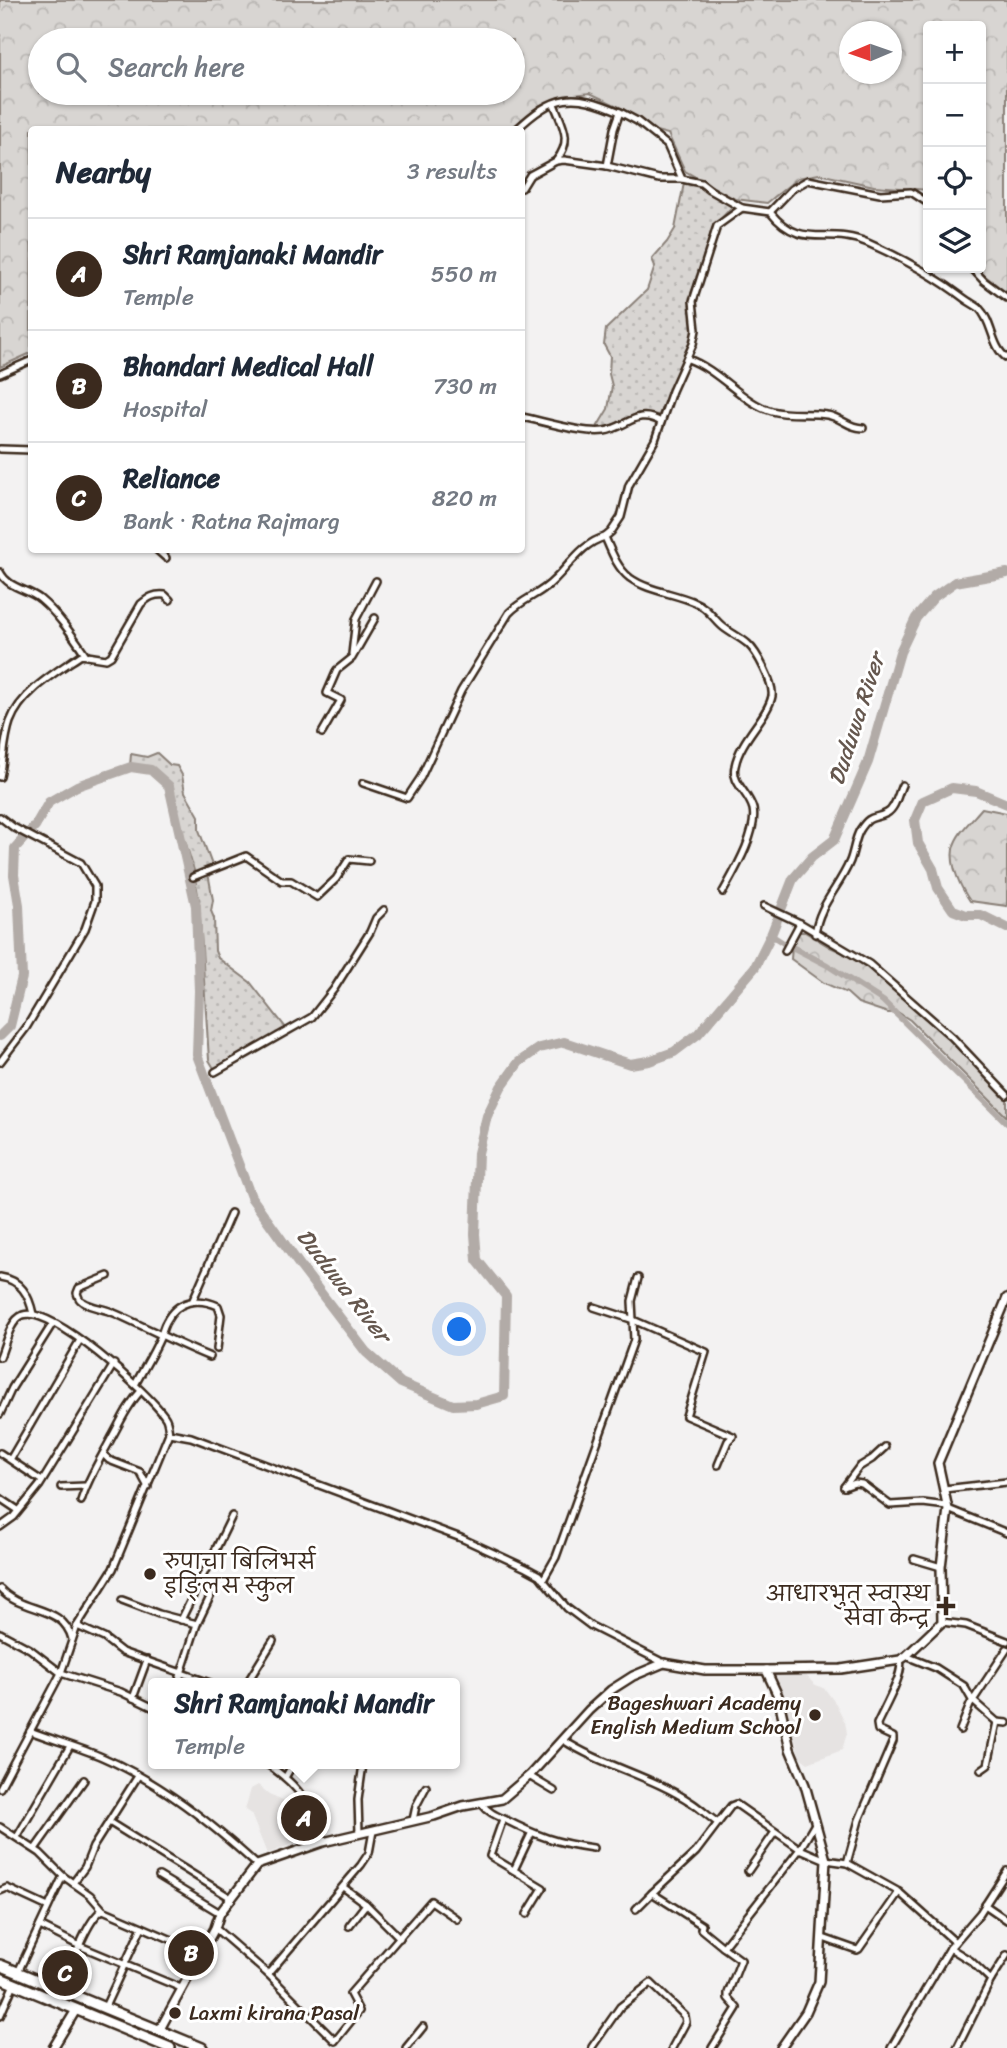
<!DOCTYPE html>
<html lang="en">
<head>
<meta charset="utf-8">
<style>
	body { margin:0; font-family:Sriracha,"Playpen Sans Deva",sans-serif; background:#f6f6f7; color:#1f2937 }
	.controls { position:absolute; right:21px; top:21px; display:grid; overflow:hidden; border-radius:7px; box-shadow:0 2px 5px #0004 }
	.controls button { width:63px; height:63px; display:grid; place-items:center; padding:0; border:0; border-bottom:2px solid #e0e1e3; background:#fff; color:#1f2937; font:35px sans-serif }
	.compass { position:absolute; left:839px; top:21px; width:63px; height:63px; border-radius:50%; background:#fff; box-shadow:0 2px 5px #0004; rotate:268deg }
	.you { position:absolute; left:460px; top:1330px; width:24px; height:24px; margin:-18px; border:5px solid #fff; border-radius:50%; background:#1a73e8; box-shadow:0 0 0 10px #1a73e833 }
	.badge { display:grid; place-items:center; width:46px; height:46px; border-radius:50%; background:#3b2a1e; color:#fff; font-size:23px; font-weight:700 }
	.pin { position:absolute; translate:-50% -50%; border:4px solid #fff; box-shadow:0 2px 7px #0006 }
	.popup { position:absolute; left:148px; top:1678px; width:312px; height:91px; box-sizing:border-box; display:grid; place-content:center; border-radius:7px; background:#fff; filter:drop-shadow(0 2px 5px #0005); font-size:23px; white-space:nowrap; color:#747a83 }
	.popup b { font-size:26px; color:#1f2937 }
	.popup::after { content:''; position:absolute; left:50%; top:100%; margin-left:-14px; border:14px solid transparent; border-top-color:#fff }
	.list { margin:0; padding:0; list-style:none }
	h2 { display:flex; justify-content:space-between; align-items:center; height:91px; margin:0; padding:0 28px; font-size:30px }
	h2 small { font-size:23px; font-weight:400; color:#747a83 }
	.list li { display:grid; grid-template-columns:46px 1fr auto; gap:21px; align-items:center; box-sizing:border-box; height:112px; padding:0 28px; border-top:2px solid #e0e1e3 }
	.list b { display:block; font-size:26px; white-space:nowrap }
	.list p { margin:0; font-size:23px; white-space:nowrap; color:#747a83 }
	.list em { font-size:23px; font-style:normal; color:#747a83 }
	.icon { flex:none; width:38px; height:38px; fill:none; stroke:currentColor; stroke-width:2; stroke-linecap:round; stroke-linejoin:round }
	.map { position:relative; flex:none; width:1007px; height:2048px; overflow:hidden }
	.search { position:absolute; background:#fff; box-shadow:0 2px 5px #0004; left:28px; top:28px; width:497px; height:77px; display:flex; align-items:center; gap:18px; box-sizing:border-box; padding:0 24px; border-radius:38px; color:#747a83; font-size:26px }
	.panel { position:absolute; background:#fff; box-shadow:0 2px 5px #0004; left:28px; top:126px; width:497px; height:427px; border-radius:7px }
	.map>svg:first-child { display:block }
	.built { fill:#e6e3e2 }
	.grass { fill:url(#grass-dots); stroke:#8a8078; stroke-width:2 }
	.forest { fill:url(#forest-crowns); stroke:#8a8078; stroke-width:2; fill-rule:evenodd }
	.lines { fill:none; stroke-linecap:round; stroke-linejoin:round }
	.canal { stroke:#b2aba7; stroke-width:6 }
	.river { stroke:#b2aba7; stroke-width:10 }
	.minor-casing { stroke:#3b2a1e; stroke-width:10 }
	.tertiary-casing { stroke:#3b2a1e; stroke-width:12 }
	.trunk-casing { stroke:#3b2a1e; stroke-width:14 }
	.minor { stroke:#fff; stroke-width:5 }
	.tertiary { stroke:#fff; stroke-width:7 }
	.trunk { stroke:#fff; stroke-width:9 }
	.poi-dot { fill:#3b2a1e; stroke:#fff; stroke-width:2.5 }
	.labels { text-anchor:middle; stroke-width:6; stroke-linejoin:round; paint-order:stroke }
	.poi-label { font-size:21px; fill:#3b2a1e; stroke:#fff; text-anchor:start }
	.water-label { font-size:23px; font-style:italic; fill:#65574e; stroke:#fff }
</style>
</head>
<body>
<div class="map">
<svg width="1007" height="2048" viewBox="0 0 1007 2048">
	<defs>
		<pattern id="grass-dots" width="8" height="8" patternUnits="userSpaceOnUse" patternTransform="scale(1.75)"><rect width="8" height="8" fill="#d8d5d2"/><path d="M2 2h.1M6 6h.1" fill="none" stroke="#bab7b4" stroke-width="1.8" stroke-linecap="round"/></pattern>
		<pattern id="forest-crowns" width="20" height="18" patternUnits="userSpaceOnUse" patternTransform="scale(1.75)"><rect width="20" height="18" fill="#d8d5d2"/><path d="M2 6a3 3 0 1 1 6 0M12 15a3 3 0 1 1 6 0" fill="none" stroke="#bab7b4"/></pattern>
	</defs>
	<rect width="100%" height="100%" fill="#f3f2f2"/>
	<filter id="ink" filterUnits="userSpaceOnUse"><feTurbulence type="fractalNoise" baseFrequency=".0143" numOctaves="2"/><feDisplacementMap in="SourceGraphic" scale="14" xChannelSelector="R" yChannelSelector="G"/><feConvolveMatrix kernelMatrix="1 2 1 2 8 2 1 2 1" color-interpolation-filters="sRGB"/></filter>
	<g filter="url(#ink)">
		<!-- built -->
		<g class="built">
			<polygon points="775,1672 805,1674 814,1684 825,1689 836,1704 845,1722 847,1733 842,1750 808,1763 800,1757"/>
			<polygon points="258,1785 269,1794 297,1806 300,1841 267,1854 251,1814 245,1810 251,1789"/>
		</g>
		<!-- grass -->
		<g class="grass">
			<polygon points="684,183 697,185 732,207 712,228 702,267 691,293 693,330 690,344 659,415 638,413 619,423 596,429 608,409 612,386 609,374 610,356 604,345 606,329 647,290 655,266 652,259 667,242 675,229"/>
			<path d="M157,753L170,765L177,766L182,775L185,792L199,816V830L213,868L195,874C189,854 169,782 157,771C151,766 139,767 130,766L131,754L147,757Z"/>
			<polygon points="208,873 213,900 211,911 214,918 215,951 218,958 250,982 286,1028 215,1070 209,1060 199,900 195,878"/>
		</g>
		<!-- forest -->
		<g class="forest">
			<path d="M0,0H1007V293L975,268H981V26H928V190L874,186L819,174L798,178L767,203L735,199L685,171L668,134L656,131L622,108L590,93L559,97L539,106L510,129L32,130L31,353L0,367ZM850,32H892V74H850ZM40,40H513V93H40Z"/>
			<path d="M982,808L1007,813V906L970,901C961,888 950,866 953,849C956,834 972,820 982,808Z"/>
			<polygon points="793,932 805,932 830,947 855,958 878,975 939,1027 1007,1098 1007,1117 910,1020 899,1013 888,1013 858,1003 847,993 824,983 791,959"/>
		</g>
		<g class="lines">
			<!-- canal -->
			<g class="canal">
				<polyline points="771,935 785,944"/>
				<polyline points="794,948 827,965 883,1001 1007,1123"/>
			</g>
			<!-- river -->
			<g class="river">
				<polyline points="1007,804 976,791 952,788 923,801 915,820 918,843 933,869 938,888 953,910 966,915 981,915 1007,928"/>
				<polyline points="0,1036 10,1026 22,977 19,905 14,875 15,848 35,826 49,802 77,786 131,767 151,770 169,786 196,906 199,991 197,1055 251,1197 301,1267 366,1352 401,1383 453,1405 476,1404 504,1396 506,1296 477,1260 475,1234 478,1153 487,1116 501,1087 519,1062 539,1048 564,1042 630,1064 649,1061 674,1052 698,1034 755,967 771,935 793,879 812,857 834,840 868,762 900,652 916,618 934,597 955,582 1007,573"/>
			</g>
			<!-- minor casing -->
			<g class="minor-casing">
				<g id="minor">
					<path d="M554,104C563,127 573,140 556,161"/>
					<polyline points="620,112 637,121 667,145 682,179"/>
					<path d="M516,130C555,93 573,92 620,112L614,129L607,166"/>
					<polyline points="522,188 530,175 556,161 564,160 607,166 659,179 682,179 701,183 710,190 742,208"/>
					<polyline points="770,212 792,189 808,180 880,194 911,192 928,203"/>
					<polyline points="972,268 984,281 1007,298"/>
					<path d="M688,359C719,370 744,404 772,411C790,416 809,412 827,415C841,417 848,428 863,428"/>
					<polyline points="0,374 32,360"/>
					<path d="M522,417C543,421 584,434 604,431C627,428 636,407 661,422"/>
					<polyline points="0,449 32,450"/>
					<polyline points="157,550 166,558"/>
					<path d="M0,572C9,589 26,588 40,599C58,614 73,636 86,655"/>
					<polyline points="352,654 356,619 376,581"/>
					<polyline points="322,733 341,700 327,693 337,670 352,658 375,618"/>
					<path d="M0,777C4,759 4,739 10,722C21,692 56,672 81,655L106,659L111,656L141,604C149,597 154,594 165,595L170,600"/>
					<path d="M363,783L407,798L421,777L461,691L509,613C522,599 541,594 554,580C570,565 582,543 605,537"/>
					<polyline points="0,817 13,827 81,863 95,886 95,901 85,929 26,1028 0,1062"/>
					<polyline points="193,877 246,856 282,881 291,881 317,897 336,879 349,859 369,861"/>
					<path d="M723,892C734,872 758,832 753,809C749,793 731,783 735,766C740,739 768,717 772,696C774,684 757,652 748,644C740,637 730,633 722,626C712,617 707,607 694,602C674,593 648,591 630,578C617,568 611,551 605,537L611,532L621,517L629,485L655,440L672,391L693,344L696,330L693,301L717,226L742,208L770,212C802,252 828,225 868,243C902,258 935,276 965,299C969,302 975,305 979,308C993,322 991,347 1007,358"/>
					<polyline points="764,906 800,923 869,964 952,1037 1007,1095"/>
					<path d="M815,934C819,904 839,888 850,861C854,851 855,838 860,830C871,813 874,820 887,813C896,808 898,793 902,785"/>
					<polyline points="785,951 800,923"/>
					<polyline points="215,1072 312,1017 334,989 370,932 376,918 384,910"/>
					<path d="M108,1276L79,1288L77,1293C79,1298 78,1299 83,1302C92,1308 104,1308 114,1313C146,1327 177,1344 210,1357"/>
					<path d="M0,1277C21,1280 29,1295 33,1314"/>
					<polyline points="193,1300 231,1213"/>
					<polyline points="594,1307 631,1319 706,1352 686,1416 733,1436 728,1441 718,1465"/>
					<path d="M0,1357C5,1345 10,1320 23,1315C51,1305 149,1393 165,1417C168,1421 168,1427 169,1433L191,1437L461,1538L526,1568L539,1575L567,1608L591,1626L664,1663"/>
					<path d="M136,1383C144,1368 153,1354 160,1338C162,1333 163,1327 166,1322C177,1300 198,1297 218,1306L221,1315L217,1349"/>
					<polyline points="0,1414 12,1388 53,1323"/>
					<polyline points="0,1453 42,1481"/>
					<polyline points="103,1454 109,1460 140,1472 148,1487"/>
					<polyline points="11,1458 80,1340"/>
					<polyline points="61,1487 85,1486"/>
					<polyline points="844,1487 855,1483 862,1484 890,1505 923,1503 947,1506"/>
					<polyline points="844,1487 859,1467 872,1459 885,1447"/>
					<polyline points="944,1489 1007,1482"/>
					<polyline points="0,1498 18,1510"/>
					<path d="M81,1501C88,1478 101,1458 112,1437C121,1421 128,1404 141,1391"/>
					<polyline points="948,1509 1007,1533"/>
					<polyline points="0,1527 14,1517 40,1485 114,1364"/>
					<polyline points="914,1559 941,1567"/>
					<polyline points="543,1580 556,1557 634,1340 632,1301 638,1278"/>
					<path d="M0,1589C23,1614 63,1604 72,1639"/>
					<polyline points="122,1600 159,1614 197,1624"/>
					<polyline points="181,1620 232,1516"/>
					<polyline points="942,1622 966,1625 1007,1641"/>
					<polyline points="77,1626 104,1638 122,1652 210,1683"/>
					<polyline points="0,1633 30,1649 61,1673 121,1692 154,1708"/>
					<polyline points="906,1656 936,1668 964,1686 972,1700 997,1722 1007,1723"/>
					<polyline points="178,1683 197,1624 211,1595"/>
					<polyline points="247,1683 273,1641"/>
					<polyline points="133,1698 147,1660"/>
					<polyline points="960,1730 970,1705 1007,1649"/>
					<path d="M30,1731C53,1740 79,1747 102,1757C160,1782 211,1823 257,1865"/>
					<path d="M563,1740C603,1766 652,1776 692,1803C701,1809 709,1817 718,1823L731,1806L736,1804L800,1849L826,1860L847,1863L899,1892L955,1942"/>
					<path d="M267,1764C299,1785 312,1806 323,1842"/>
					<polyline points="981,1770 988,1765 997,1722"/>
					<polyline points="286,1776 293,1764"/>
					<polyline points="529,1776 554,1791"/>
					<polyline points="0,1788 61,1673 77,1626 113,1569 169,1433"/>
					<path d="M482,1804C488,1812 495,1815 504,1819C537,1836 556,1843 593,1848"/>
					<polyline points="503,1819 490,1856 543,1888 527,1914"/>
					<polyline points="413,1820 416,1806 426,1787"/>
					<polyline points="109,1822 231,1898"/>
					<polyline points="0,1827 40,1853 63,1876 90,1895 103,1910 200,1952"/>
					<polyline points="359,1833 358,1800 363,1764"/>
					<polyline points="17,1837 70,1746"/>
					<polyline points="35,1849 84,1780"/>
					<path d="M847,1863L859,1820L893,1741V1737L878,1730L877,1724C883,1710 905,1673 900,1660"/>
					<polyline points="514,1870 531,1834"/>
					<polyline points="748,1871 775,1832"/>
					<polyline points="159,1876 220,1913"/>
					<polyline points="73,1883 85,1867 93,1847 138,1776"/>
					<polyline points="343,1887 366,1904 400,1938"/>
					<polyline points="0,1891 7,1888 48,1907"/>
					<polyline points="652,1893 696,1852 718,1823"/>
					<polyline points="985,1905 1007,1920"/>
					<polyline points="636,1909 652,1893 702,1925 701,1929 723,1947"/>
					<polyline points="40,1926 80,1946 181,1988"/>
					<polyline points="349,1926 366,1904"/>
					<polyline points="215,1928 268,1974 335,2041 359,2011 350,1994 431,1901 457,1919"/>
					<polyline points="823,1938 857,1950 859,1949 899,1892"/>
					<polyline points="950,1948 971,1961 991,1980 1007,1955"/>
					<polyline points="18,1972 63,1876"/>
					<polyline points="268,1974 361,1865 369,1853 373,1831"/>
					<path d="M61,1990C69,1973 87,1917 103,1910"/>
					<polyline points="104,2009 142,1927"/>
					<polyline points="0,2016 14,1984"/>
					<polyline points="592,2047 620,2007 651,1983 685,2016 686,2022 672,2048"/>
					<polyline points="406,2048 423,2027"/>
					<polyline points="712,2048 737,2008 728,1998 728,1993 741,1960 723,1947 800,1849 816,1822"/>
					<polyline points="891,2048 950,1948 980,1913 1007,1871"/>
					<polyline points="957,2048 991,1980"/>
				</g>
			</g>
			<!-- tertiary casing -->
			<g class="tertiary-casing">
				<g id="tertiary">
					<polyline points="766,1670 778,1696 790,1749 805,1785 826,1860 819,1982 806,2012 781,2048"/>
					<polyline points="159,2031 215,1928 220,1913 257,1865 323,1842 434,1816 463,1806 502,1799 530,1775 589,1710 611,1690 633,1676 664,1663 705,1670 766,1670 841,1669 900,1660 906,1656 942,1622 941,1567 948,1509 938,1463 1007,1298"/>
					<polyline points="53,2048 76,2010"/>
				</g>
			</g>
			<!-- trunk casing -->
			<g class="trunk-casing">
				<g id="trunk">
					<polyline points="0,1965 202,2048"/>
					<polyline points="0,1978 170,2048"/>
				</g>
			</g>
			<!-- minor -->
			<use href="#minor" class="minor"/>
			<!-- tertiary -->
			<use href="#tertiary" class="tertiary"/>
			<!-- trunk -->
			<use href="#trunk" class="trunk"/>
		</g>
	</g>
	<!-- markers -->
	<g class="poi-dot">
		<circle cx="150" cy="1574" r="7"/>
		<path d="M942.5 1595.5h7v7h7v7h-7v7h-7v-7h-7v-7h7z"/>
		<circle cx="815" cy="1715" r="7"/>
		<circle cx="175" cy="2013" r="7"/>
	</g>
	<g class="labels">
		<!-- poi labels -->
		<g class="poi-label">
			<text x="164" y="1569">रुपाचा बिलिभर्स<tspan x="164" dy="24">इङ्लिस स्कुल</tspan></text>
			<text x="930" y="1601" text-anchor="end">आधारभुत स्वास्थ<tspan x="930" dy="24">सेवा केन्द्र</tspan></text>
			<text x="801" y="1710" text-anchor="end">Bageshwari Academy<tspan x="801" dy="24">English Medium School</tspan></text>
			<text x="189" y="2020">Laxmi kirana Pasal</text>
		</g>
		<!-- water labels -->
		<g class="water-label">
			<text transform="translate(856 719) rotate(-72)" y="8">Duduwa River</text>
			<text transform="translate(344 1285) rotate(52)" y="8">Duduwa River</text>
		</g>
	</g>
</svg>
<div class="controls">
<button>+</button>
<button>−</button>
<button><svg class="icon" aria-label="locate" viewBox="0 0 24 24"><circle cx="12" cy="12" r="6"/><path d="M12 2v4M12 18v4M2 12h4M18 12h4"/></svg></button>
<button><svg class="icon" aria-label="layers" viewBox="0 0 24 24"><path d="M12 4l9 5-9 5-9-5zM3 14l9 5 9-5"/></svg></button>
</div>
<svg class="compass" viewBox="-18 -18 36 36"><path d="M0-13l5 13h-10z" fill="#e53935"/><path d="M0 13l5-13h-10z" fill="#747a83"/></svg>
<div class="you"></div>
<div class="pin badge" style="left:304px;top:1818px">A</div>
<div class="popup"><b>Shri Ramjanaki Mandir</b>Temple</div>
<div class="pin badge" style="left:191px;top:1953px">B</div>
<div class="pin badge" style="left:65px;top:1973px">C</div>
<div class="search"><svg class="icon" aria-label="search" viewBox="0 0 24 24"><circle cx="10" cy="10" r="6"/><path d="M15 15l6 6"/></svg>Search here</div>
<section class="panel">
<h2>Nearby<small>3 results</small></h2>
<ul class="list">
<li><span class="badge">A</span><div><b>Shri Ramjanaki Mandir</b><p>Temple</p></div><em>550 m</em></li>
<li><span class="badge">B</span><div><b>Bhandari Medical Hall</b><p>Hospital</p></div><em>730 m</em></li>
<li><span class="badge">C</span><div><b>Reliance</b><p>Bank · Ratna Rajmarg</p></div><em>820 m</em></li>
</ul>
</section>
</div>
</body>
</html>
